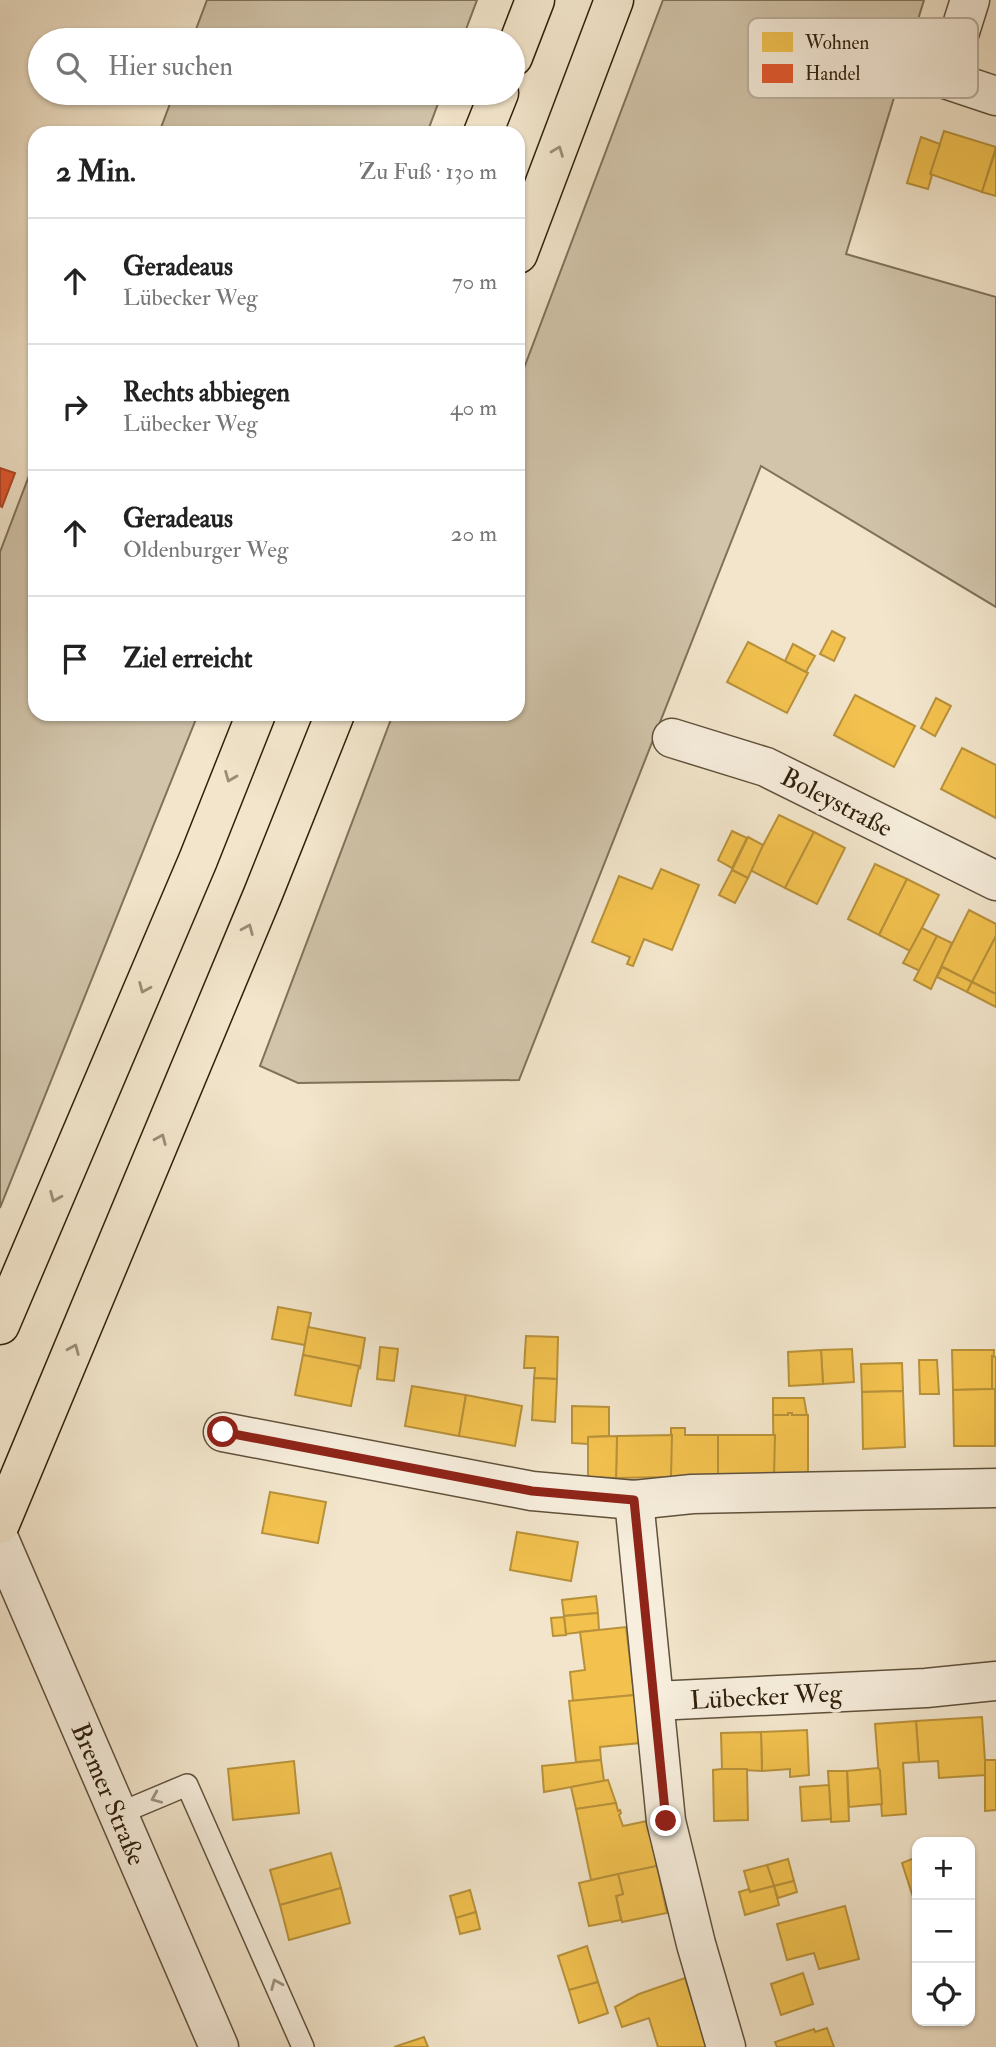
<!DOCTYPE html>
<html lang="de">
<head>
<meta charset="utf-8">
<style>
	body { margin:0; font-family:"IM FELL Double Pica",serif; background:#f6f6f6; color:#222 }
	.controls { position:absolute; right:21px; bottom:21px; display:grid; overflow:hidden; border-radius:14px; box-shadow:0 2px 5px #0004 }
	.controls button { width:63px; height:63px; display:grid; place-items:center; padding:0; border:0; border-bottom:2px solid #e0e0e0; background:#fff; color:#222; font:35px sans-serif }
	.stop { position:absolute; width:21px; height:21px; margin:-16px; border:5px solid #8f2418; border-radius:50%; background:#fff }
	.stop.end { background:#8f2418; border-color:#fff; box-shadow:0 2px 7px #0008 }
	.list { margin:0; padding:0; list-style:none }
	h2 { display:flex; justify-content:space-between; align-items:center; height:91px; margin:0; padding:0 28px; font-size:30px }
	h2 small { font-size:23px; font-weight:400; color:#767676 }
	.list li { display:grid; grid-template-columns:46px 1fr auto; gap:21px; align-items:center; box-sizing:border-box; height:126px; padding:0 28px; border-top:2px solid #e0e0e0 }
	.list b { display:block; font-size:26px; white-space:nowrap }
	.list p { margin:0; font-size:23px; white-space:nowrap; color:#767676 }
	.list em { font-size:23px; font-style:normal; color:#767676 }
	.icon { flex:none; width:38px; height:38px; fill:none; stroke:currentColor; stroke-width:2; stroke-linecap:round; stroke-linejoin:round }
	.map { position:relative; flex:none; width:996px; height:2047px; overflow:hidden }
	.search { position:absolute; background:#fff; box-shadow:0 2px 5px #0004; left:28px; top:28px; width:497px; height:77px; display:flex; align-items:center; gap:18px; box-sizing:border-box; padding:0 24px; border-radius:38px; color:#767676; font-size:26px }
	.panel { position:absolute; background:#fff; box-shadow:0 2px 5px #0004; left:28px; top:126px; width:497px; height:595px; border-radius:21px }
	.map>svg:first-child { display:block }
	.green { fill:#d1c4aa; stroke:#80725a; stroke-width:2 }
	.homes { fill:#f2c14e; stroke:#b8913a; stroke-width:2 }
	.shops { fill:#e4572e; stroke:#ae4624; stroke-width:2 }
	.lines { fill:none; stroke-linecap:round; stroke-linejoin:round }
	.service-casing { stroke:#60513b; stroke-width:24 }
	.minor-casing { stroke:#60513b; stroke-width:41 }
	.motorway-casing { stroke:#30200b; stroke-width:41 }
	.service { stroke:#f7eedd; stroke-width:21 }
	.minor { stroke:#f7eedd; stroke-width:38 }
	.motorway { stroke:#f2e5cb; stroke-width:38 }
	.oneway { stroke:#9b8c75 }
	.oneway2 { stroke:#9d917e }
	.route { stroke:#8f2418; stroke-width:9 }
	.labels { text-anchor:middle; stroke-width:7; stroke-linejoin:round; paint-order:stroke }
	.street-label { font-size:26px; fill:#30200b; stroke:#f7eedd }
	.key { fill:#f7eedd; stroke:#bbb09e; stroke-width:2 }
	.key-label { font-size:19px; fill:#30200b }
</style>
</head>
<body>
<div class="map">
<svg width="996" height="2047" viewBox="0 0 996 2047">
	<rect width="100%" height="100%" fill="#f2e5cb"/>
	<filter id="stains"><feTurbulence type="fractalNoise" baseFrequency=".00286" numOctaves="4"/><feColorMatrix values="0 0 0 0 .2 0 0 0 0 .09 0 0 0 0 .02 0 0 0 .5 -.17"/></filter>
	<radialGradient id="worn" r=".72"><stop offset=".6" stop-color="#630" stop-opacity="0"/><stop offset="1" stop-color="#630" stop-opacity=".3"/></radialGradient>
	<!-- green -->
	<g class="green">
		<polygon points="207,0 477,0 462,40 192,40"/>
		<polygon points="663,0 924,0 846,254 996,297 996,607 761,466 519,1080 298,1083 260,1066 393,714 518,714 518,384"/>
		<polygon points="174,93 442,93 427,133 159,133"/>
		<polygon points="35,460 35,714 198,714 0,1208 0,552"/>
	</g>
	<!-- homes -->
	<g class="homes">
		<polygon points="944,131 996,147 982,192 930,174"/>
		<polygon points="921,137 940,144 930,174 932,175 928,189 907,183"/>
		<polygon points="996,149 996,196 982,192"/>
		<polygon points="832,631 845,638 834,661 820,654"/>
		<polygon points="748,642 808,673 787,713 727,682"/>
		<polygon points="793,644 815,656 806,672 785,661"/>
		<polygon points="855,695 915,726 894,767 834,735"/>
		<polygon points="936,698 951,706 935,736 921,728"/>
		<polygon points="962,748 996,765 996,818 941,789"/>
		<polygon points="779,815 814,832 785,888 750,870"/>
		<polygon points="732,831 747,838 732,868 718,860"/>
		<polygon points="814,832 845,848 817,904 785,888"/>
		<polygon points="748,837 763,845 748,878 732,870"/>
		<polygon points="875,864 907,879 879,935 848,919"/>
		<polygon points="661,869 699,885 672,950 644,939 633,966 627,964 630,957 592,942 619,876 652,889"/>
		<polygon points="732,870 748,878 735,903 719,895"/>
		<polygon points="907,879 939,895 910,951 879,935"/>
		<polygon points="969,910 996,924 996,936 972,982 941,966"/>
		<polygon points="922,928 937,936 920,971 903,963"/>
		<polygon points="937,936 952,943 931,989 914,980"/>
		<polygon points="996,936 996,994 972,982"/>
		<polygon points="942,967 972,982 967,992 937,977"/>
		<polygon points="972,982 996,994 996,1007 967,992"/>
		<polygon points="278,1307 311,1313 305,1345 272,1339"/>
		<polygon points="308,1327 365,1338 360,1369 359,1366 303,1355"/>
		<polygon points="526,1336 558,1337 557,1379 534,1378 535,1368 524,1368"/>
		<polygon points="380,1347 398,1349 394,1381 377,1379"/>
		<polygon points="852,1349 854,1382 823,1384 821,1350"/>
		<polygon points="821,1350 823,1384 789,1386 788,1352"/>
		<polygon points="952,1350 994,1350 992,1389 953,1390"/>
		<polygon points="303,1355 359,1366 351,1406 295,1395"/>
		<polygon points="992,1356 996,1357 996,1389 992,1389"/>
		<polygon points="919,1360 937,1360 939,1394 920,1394"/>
		<polygon points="902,1363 903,1391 862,1392 861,1364"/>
		<polygon points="534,1378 557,1379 555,1422 532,1420"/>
		<polygon points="412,1386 466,1395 459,1436 405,1426"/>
		<polygon points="992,1389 995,1389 995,1446 954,1446 953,1390"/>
		<polygon points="903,1391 905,1447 863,1449 862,1392"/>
		<polygon points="466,1395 522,1406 515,1446 459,1436"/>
		<polygon points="773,1398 804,1398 807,1416 792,1415 792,1413 788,1413 788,1415 773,1415"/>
		<polygon points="572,1406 609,1407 609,1436 588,1437 588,1444 572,1443"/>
		<polygon points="788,1413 792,1413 792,1415 808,1415 808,1477 774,1477 773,1415 788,1415"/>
		<polygon points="671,1428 685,1428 685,1435 718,1435 718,1477 671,1477"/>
		<polygon points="672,1435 671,1477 616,1478 617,1436"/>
		<polygon points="718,1435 775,1435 774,1477 718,1477"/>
		<polygon points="617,1436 616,1478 588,1477 588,1437"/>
		<polygon points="270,1492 326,1502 318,1543 262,1533"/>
		<polygon points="517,1532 578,1542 571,1581 510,1570"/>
		<polygon points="596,1596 598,1613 564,1616 562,1600"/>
		<polygon points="598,1613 599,1630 566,1634 564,1616"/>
		<polygon points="564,1617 566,1635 553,1636 551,1618"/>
		<polygon points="626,1627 634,1695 573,1701 570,1672 585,1670 580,1632"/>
		<polygon points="635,1695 640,1743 600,1747 601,1760 576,1762 569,1701"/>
		<polygon points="982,1717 986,1775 939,1778 938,1761 919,1762 916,1721"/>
		<polygon points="916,1721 919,1762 903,1763 906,1814 882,1816 875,1724"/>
		<polygon points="807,1730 809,1775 790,1777 790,1769 762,1771 761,1732"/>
		<polygon points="761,1732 762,1771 722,1769 721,1733"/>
		<polygon points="601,1760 604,1781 544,1792 542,1766"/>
		<polygon points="985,1760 996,1760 996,1810 985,1811"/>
		<polygon points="294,1761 299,1813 233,1820 228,1769"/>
		<polygon points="878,1768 880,1770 882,1804 849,1807 847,1771"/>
		<polygon points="722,1769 747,1769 748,1820 714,1821 713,1770"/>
		<polygon points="828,1771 847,1771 849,1821 831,1822"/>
		<polygon points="608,1780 616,1803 576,1809 571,1787"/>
		<polygon points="829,1785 831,1819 802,1821 800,1787"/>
		<polygon points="616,1803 618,1811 620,1810 621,1813 619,1815 623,1826 647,1821 657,1866 591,1880 576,1809"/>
		<polygon points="331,1853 341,1888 280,1905 270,1870"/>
		<polygon points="917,1857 917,1896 913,1897 902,1863"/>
		<polygon points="788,1859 794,1881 774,1886 767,1865"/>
		<polygon points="767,1865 774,1886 750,1892 744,1871"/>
		<polygon points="657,1866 667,1913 622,1922 616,1896 623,1894 618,1874"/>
		<polygon points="618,1874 623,1894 616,1896 621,1920 589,1926 579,1883"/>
		<polygon points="794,1881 797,1892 778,1898 774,1886"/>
		<polygon points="774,1886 779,1905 745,1915 739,1892 749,1889 750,1892"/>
		<polygon points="341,1888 350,1923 289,1940 280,1905"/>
		<polygon points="470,1890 476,1912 456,1918 450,1896"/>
		<polygon points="845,1906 859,1959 819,1969 814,1953 787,1960 777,1924"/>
		<polygon points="476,1912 480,1929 460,1934 456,1918"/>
		<polygon points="587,1946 598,1982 569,1990 558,1956"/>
		<polygon points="803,1973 813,2004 781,2015 771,1984"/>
		<polygon points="685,1978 707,2047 658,2047 649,2018 622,2027 615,2007 639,1994"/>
		<polygon points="598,1982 608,2013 579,2023 569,1990"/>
		<polygon points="827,2028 834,2047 777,2047 775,2042 814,2029 815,2032"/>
		<polygon points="424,2037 428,2047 394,2047"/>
	</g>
	<!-- shops -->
	<polygon class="shops" points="0,468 15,473 2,507 0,506"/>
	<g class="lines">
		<!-- service casing -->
		<g class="service-casing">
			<polyline id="service" points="118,1814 187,1785 303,2047"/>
		</g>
		<!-- minor casing -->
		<g class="minor-casing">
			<g id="minor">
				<polyline points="970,0 945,79 996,96"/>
				<polyline points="672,738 766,767 996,881"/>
				<polyline points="223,1432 532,1491 634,1500 692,1494 996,1488"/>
				<polyline points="634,1500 666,1821 696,1944 726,2047"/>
				<polyline points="0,1541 219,2047"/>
				<polyline points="655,1701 926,1688 996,1681"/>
			</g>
		</g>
		<!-- motorway casing -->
		<g class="motorway-casing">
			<g id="motorway">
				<polyline points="513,57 535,0"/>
				<polyline points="483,133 499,93"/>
				<polyline points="518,254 614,0"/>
				<polyline points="0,1325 198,860 256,714"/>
				<polyline points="0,1524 263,894 335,714"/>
			</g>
		</g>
		<!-- service -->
		<use href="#service" class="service"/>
		<!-- minor -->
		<use href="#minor" class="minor"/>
		<!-- motorway -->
		<use href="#motorway" class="motorway"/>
	</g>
	<!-- one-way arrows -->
	<defs><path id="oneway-chevron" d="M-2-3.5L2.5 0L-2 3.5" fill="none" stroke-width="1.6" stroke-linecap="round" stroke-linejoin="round" transform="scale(1.75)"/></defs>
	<g class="oneway">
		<use href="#oneway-chevron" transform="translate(558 151) rotate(-69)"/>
		<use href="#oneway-chevron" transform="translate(230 777) rotate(112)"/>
		<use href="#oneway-chevron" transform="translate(248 929) rotate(-67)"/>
		<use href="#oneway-chevron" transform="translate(144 988) rotate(113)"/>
		<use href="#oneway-chevron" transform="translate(161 1139) rotate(-67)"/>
		<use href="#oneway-chevron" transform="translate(55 1197) rotate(113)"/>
		<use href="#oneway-chevron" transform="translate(74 1349) rotate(-67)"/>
	</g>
	<g class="oneway2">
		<use href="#oneway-chevron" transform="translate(156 1798) rotate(157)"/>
		<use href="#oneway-chevron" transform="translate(276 1984) rotate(-113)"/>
	</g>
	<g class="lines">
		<!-- route -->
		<polyline class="route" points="223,1432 532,1491 634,1500 666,1821"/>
	</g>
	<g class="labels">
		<!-- street labels -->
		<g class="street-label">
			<text transform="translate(837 802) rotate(27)" y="9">Boleystraße</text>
			<text transform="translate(766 1696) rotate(-3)" y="9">Lübecker Weg</text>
			<text transform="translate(109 1794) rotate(67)" y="9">Bremer Straße</text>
		</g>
	</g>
	<!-- legend -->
	<rect x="748" y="18" width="230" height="80" rx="10" class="key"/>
	<rect x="762" y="32" width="31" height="20" fill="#f2c14e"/>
	<rect x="762" y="64" width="31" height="19" fill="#e4572e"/>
	<g class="key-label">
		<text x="805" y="49">Wohnen</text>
		<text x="805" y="80">Handel</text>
	</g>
	<rect width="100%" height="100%" filter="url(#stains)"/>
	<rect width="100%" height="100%" fill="url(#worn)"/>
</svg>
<div class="controls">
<button>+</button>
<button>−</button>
<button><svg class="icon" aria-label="locate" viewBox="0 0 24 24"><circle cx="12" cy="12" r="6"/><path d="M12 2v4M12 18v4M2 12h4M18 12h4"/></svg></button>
</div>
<div class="stop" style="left:223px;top:1432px"></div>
<div class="stop end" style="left:666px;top:1821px"></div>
<div class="search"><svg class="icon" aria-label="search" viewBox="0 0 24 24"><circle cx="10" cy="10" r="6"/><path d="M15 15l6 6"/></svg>Hier suchen</div>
<section class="panel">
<h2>2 Min.<small>Zu Fuß · 130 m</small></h2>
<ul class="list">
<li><svg class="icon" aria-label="ahead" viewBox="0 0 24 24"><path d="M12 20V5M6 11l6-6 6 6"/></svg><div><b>Geradeaus</b><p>Lübecker Weg</p></div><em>70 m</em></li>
<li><svg class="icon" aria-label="right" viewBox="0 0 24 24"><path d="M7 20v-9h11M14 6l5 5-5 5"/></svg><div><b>Rechts abbiegen</b><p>Lübecker Weg</p></div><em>40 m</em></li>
<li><svg class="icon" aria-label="ahead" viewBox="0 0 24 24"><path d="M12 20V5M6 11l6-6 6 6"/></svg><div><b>Geradeaus</b><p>Oldenburger Weg</p></div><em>20 m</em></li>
<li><svg class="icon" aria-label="arrive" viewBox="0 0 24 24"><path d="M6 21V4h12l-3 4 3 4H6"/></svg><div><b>Ziel erreicht</b></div></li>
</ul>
</section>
</div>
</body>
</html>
